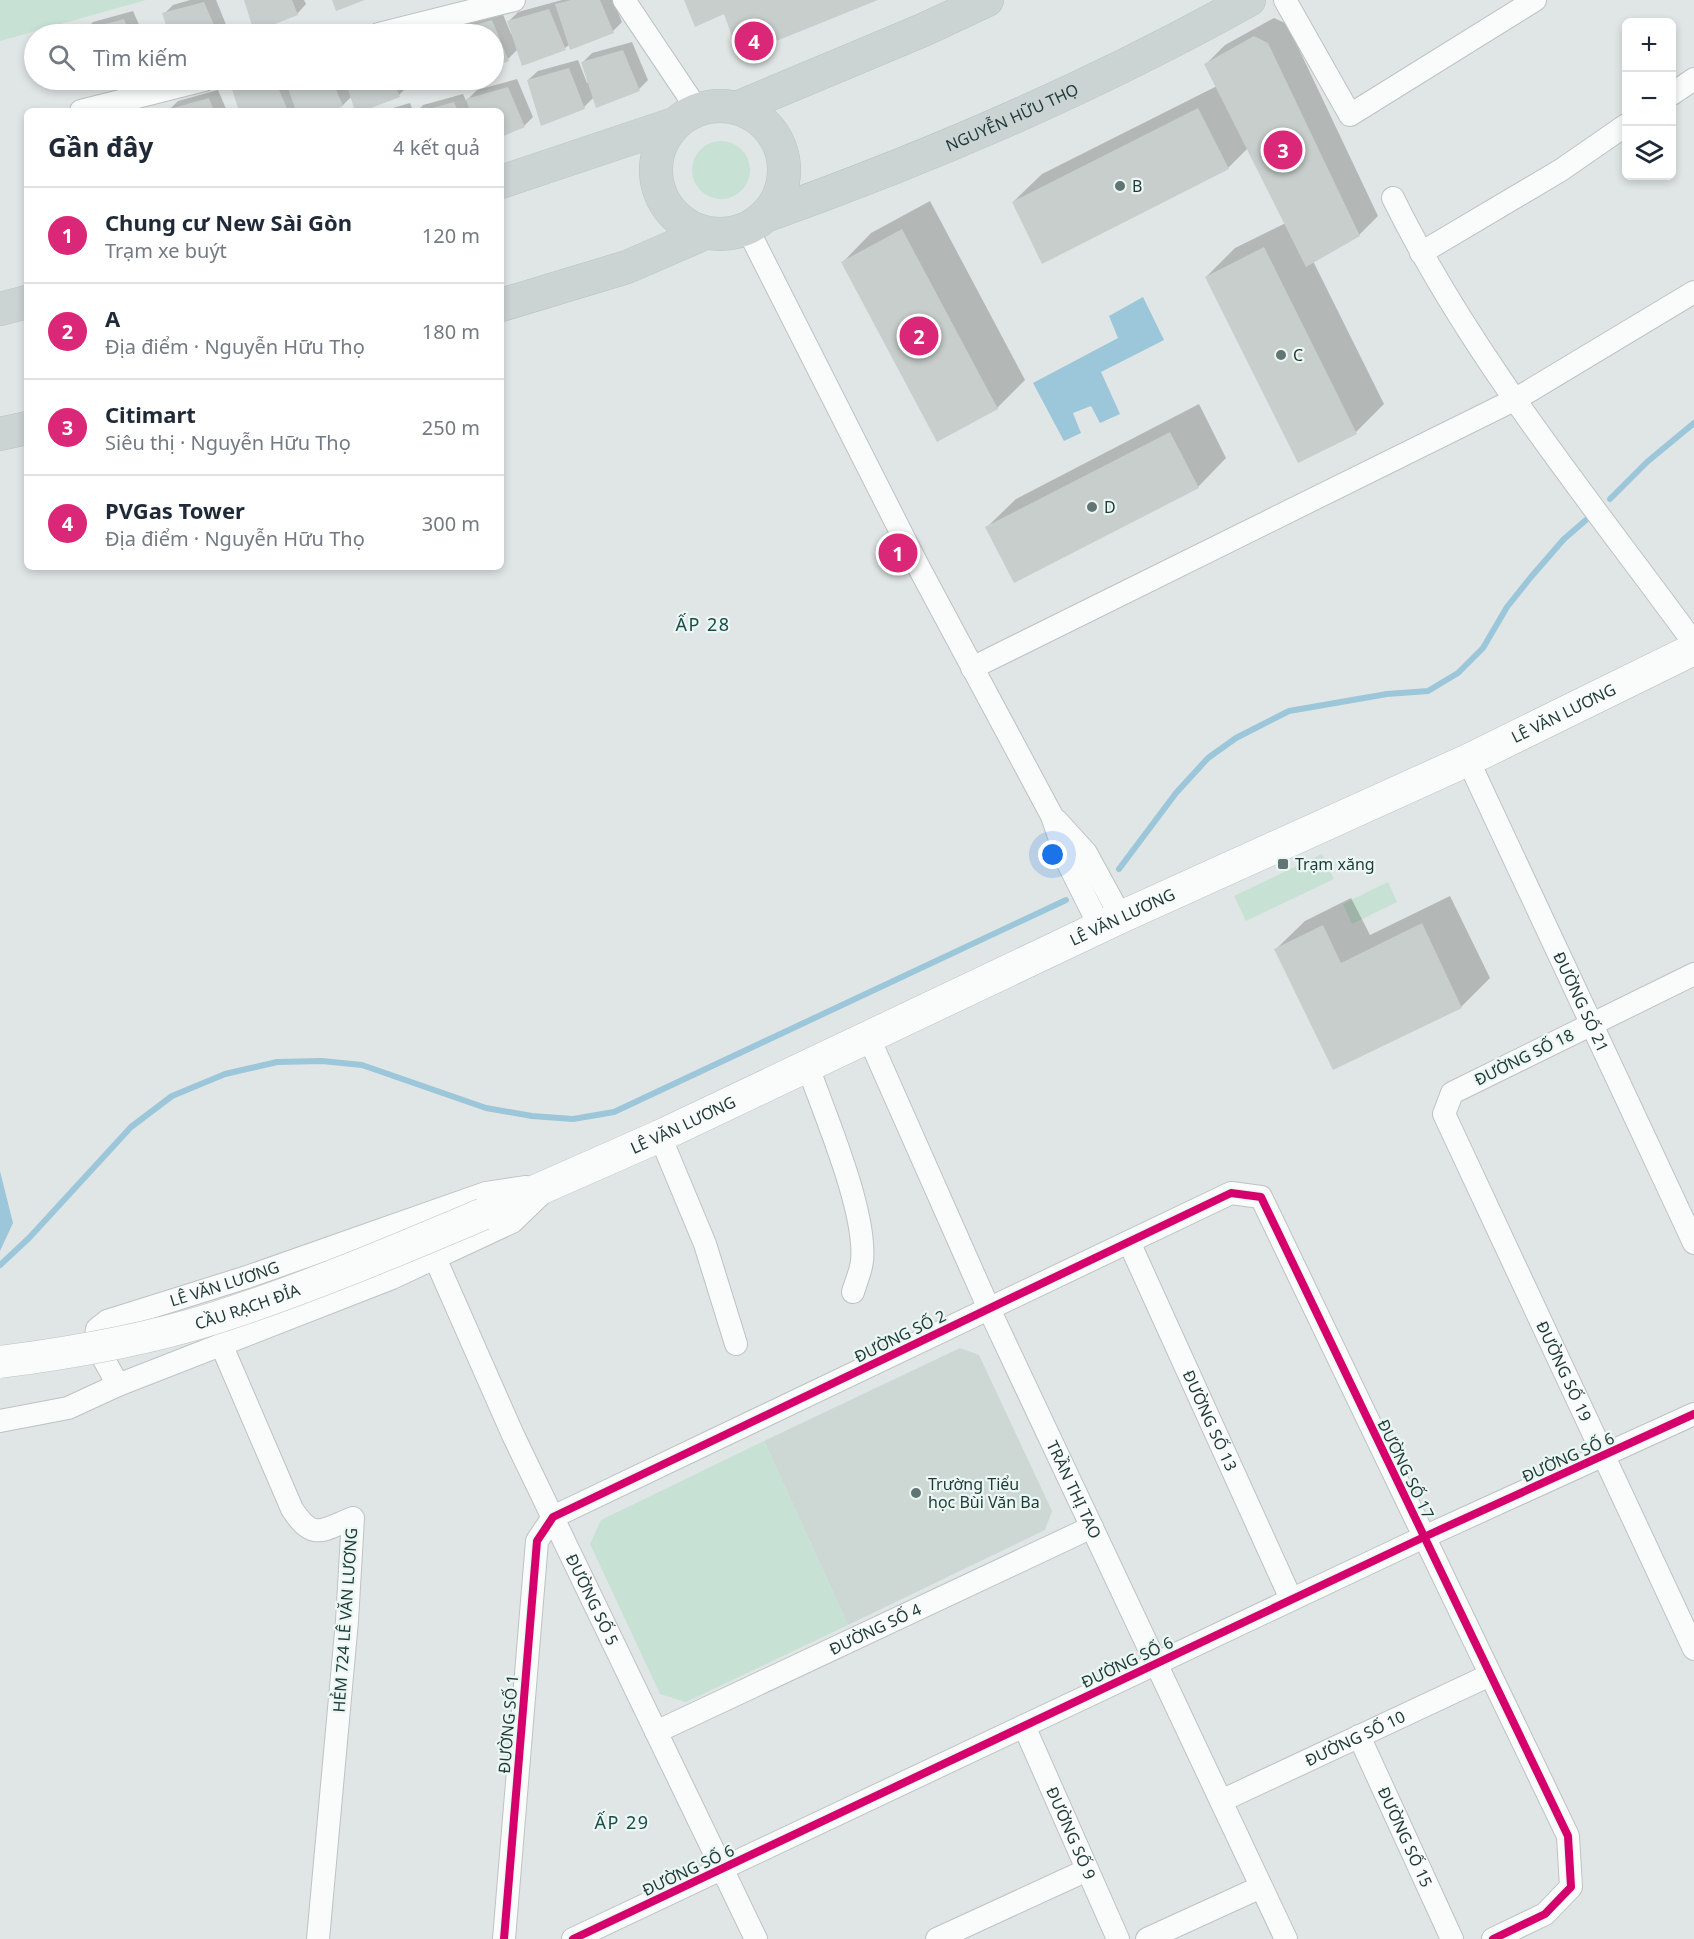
<!DOCTYPE html>
<html lang="vi">
<head>
<meta charset="utf-8">
<style>
	body { margin:0; font-family:"Noto Sans",sans-serif; background:#f2f2f3; color:#1f2937 }
	.controls { position:absolute; right:18px; top:18px; display:grid; overflow:hidden; border-radius:9px; box-shadow:0 3px 9px #0003 }
	.controls button { width:54px; height:54px; display:grid; place-items:center; padding:0; border:0; border-bottom:2px solid #e0e1e3; background:#fff; color:#1f2937; font:30px sans-serif }
	.you { position:absolute; left:1053px; top:855px; width:21px; height:21px; margin:-15px; border:4px solid #fff; border-radius:50%; background:#1a73e8; box-shadow:0 0 0 9px #1a73e833 }
	.badge { display:grid; place-items:center; width:39px; height:39px; border-radius:50%; background:#db2777; color:#fff; font-size:20px; font-weight:700 }
	.pin { position:absolute; translate:-50% -50%; border:3px solid #fff; box-shadow:0 2px 6px #0006 }
	.list { margin:0; padding:0; list-style:none }
	h2 { display:flex; justify-content:space-between; align-items:center; height:78px; margin:0; padding:0 24px; font-size:26px }
	h2 small { font-size:20px; font-weight:400; color:#747a83 }
	.list li { display:grid; grid-template-columns:39px 1fr auto; gap:18px; align-items:center; box-sizing:border-box; height:96px; padding:0 24px; border-top:2px solid #e0e1e3 }
	.list b { display:block; font-size:22px; white-space:nowrap }
	.list p { margin:0; font-size:20px; white-space:nowrap; color:#747a83 }
	.list em { font-size:20px; font-style:normal; color:#747a83 }
	.icon { flex:none; width:33px; height:33px; fill:none; stroke:currentColor; stroke-width:2; stroke-linecap:round; stroke-linejoin:round }
	.map { position:relative; flex:none; width:1694px; height:1939px; overflow:hidden }
	.search { position:absolute; background:#fff; box-shadow:0 3px 9px #0003; left:24px; top:24px; width:480px; height:66px; display:flex; align-items:center; gap:15px; box-sizing:border-box; padding:0 21px; border-radius:33px; color:#747a83; font-size:22px }
	.panel { position:absolute; background:#fff; box-shadow:0 3px 9px #0003; left:24px; top:108px; width:480px; height:462px; border-radius:9px }
	.map>svg:first-child { display:block }
	.built { fill:#cdd8d5 }
	.green { fill:#c7e1d4 }
	.water { fill:#9cc6d9 }
	.shadow { fill:#0003 }
	.lines { fill:none; stroke-linecap:round; stroke-linejoin:round }
	.stream { stroke:#9cc6d9; stroke-width:6 }
	.building { fill:#c7cecc }
	.minor-casing { stroke:#bdc3c2; stroke-width:24 }
	.secondary-casing { stroke:#bcc4c2; stroke-width:33 }
	.primary-casing { stroke:#bac4c2; stroke-width:34 }
	.minor { stroke:#fafbfb; stroke-width:22 }
	.secondary { stroke:#fafbfb; stroke-width:32 }
	.primary { stroke:#cbd4d3; stroke-width:33 }
	.secondary-bridge-casing { stroke:#bcc4c2; stroke-width:33; stroke-linecap:butt }
	.secondary-bridge { stroke:#fafbfb; stroke-width:32 }
	.cycleway-casing { stroke:#ecf7f3; stroke-width:11 }
	.cycleway { stroke:#d6006c; stroke-width:8 }
	.poi-dot { fill:#617674; stroke:#ecf7f3; stroke-width:2 }
	.labels { text-anchor:middle; stroke-width:4.5; stroke-linejoin:round; paint-order:stroke }
	.street-label { font-size:16px; fill:#1d3a37; stroke:#ecf7f3 }
	.poi-label { font-size:16px; fill:#1d3a37; stroke:#ecf7f3; text-anchor:start }
	.neighbourhood-label { font-size:18px; letter-spacing:1.5px; fill:#184d49; stroke:#ecf7f3 }
</style>
</head>
<body>
<div class="map">
<svg width="1694" height="1939" viewBox="0 0 1694 1939">
	<rect width="100%" height="100%" fill="#e0e6e5"/>
	<!-- built -->
	<polygon class="built" points="960,1348 979,1355 1052,1511 1045,1530 848,1625 764,1441"/>
	<!-- green -->
	<g class="green">
		<polygon points="0,0 146,0 0,41"/>
		<circle cx="721" cy="170" r="29"/>
		<polygon points="1322,854 1334,879 1246,921 1234,896"/>
		<polygon points="1388,882 1397,902 1352,924 1343,904"/>
		<polygon points="764,1441 848,1625 686,1702 660,1694 590,1544 601,1520"/>
	</g>
	<!-- water -->
	<g class="water">
		<polygon points="1143,297 1164,340 1101,372 1120,414 1100,423 1091,406 1073,413 1081,433 1064,441 1033,383 1118,338 1109,316"/>
		<polygon points="0,1171 13,1223 0,1251"/>
	</g>
	<!-- shadow -->
	<g class="shadow">
		<polygon points="190,0 216,0 229,32 226,34 170,34 164,14 173,5"/>
		<polygon points="245,0 304,0 306,4 297,14"/>
		<polygon points="562,0 613,0 622,22 613,31 570,44 565,48 518,49 508,59 494,65 494,34 407,34 448,22 452,32 461,23 502,12 511,34 513,33 509,21 518,12"/>
		<polygon points="133,11 143,34 85,34 84,31 93,22"/>
		<polygon points="1274,18 1287,24 1378,216 1359,235 1313,261 1384,404 1356,432 1206,277 1235,248 1286,223 1248,148 1228,168 1013,202 1042,174 1217,86 1206,64 1225,45"/>
		<polygon points="632,42 648,80 639,89 594,97 584,107 528,80 538,71 578,60 587,83 589,82 583,62 592,53"/>
		<polygon points="517,79 533,117 524,126 501,135 501,111 418,111 423,105 463,94 466,101 477,90"/>
		<polygon points="243,80 406,80 408,86 399,95 359,111 357,111 352,96 343,105 328,111 241,111 234,90"/>
		<polygon points="218,90 227,111 156,111 168,108 169,110 178,101"/>
		<polygon points="410,103 413,111 383,111"/>
		<polygon points="930,201 1025,380 997,408 843,262 871,233"/>
		<polygon points="1199,404 1226,458 1198,487 987,527 1016,499"/>
		<polygon points="1450,896 1490,978 1461,1007 1334,1068 1276,949 1305,921 1351,898 1370,935"/>
	</g>
	<g class="lines">
		<!-- stream -->
		<g class="stream">
			<polyline points="1610,499 1647,462 1694,423"/>
			<polyline points="1119,869 1176,793 1208,758 1236,738 1289,711 1387,694 1428,691 1458,673 1483,648 1507,607 1531,577 1564,539 1586,520"/>
			<polyline points="0,1265 29,1238 131,1127 172,1096 225,1074 277,1062 322,1061 362,1065 486,1108 532,1116 573,1119 614,1112 1066,900"/>
		</g>
	</g>
	<!-- building -->
	<g class="building">
		<polygon points="244,0 292,0 298,15 254,32"/>
		<polygon points="332,0 365,0 336,11"/>
		<polygon points="571,0 600,0 614,33 570,50 555,4"/>
		<polygon points="684,0 878,0 739,56 724,14 695,27"/>
		<polygon points="204,2 218,34 169,34 162,13"/>
		<polygon points="549,9 566,50 522,66 507,21"/>
		<polygon points="124,19 130,34 83,34 82,30"/>
		<polygon points="492,20 509,61 494,67 494,34 451,34 450,32"/>
		<polygon points="1254,36 1268,43 1360,236 1306,267 1204,64"/>
		<polygon points="623,50 640,91 596,108 581,62"/>
		<polygon points="569,68 585,109 541,126 527,80"/>
		<polygon points="267,80 275,80 288,111 239,111 232,89"/>
		<polygon points="285,80 332,80 343,106 332,111 296,111"/>
		<polygon points="345,80 393,80 400,97 363,111 355,111"/>
		<polygon points="409,80 433,80 411,88"/>
		<polygon points="508,87 525,127 501,137 501,111 470,111 466,99"/>
		<polygon points="209,98 214,111 166,111 166,110"/>
		<polygon points="454,102 458,111 425,111 425,110"/>
		<polygon points="1198,108 1229,169 1042,264 1012,202"/>
		<polygon points="902,229 998,409 937,442 841,262"/>
		<polygon points="1264,247 1357,434 1298,463 1205,277"/>
		<polygon points="1170,432 1199,488 1014,583 985,527"/>
		<polygon points="1422,923 1462,1008 1333,1070 1274,949 1323,925 1341,963"/>
	</g>
	<g class="lines">
		<!-- minor casing -->
		<g class="minor-casing">
			<g id="minor">
				<polyline points="624,0 697,109"/>
				<polyline points="1285,0 1350,115 1535,0"/>
				<polyline points="379,34 514,0"/>
				<polyline points="1672,94 1694,79"/>
				<polyline points="81,111 204,80"/>
				<path d="M1393,198C1472,358 1589,499 1694,643"/>
				<polyline points="747,228 916,562 1052,816 1068,863 1100,927"/>
				<polyline points="1421,253 1561,170 1626,125"/>
				<polyline points="972,668 1516,399 1694,292"/>
				<path id="s1" d="M1468,760L1694,1243"/>
				<polyline points="1057,821 1086,853 1121,917"/>
				<path id="s2" d="M1694,974L1452,1093L1444,1114L1694,1649"/>
				<path id="s3" d="M869,1038L989,1309L1286,1939"/>
				<path d="M808,1067C825,1115 867,1212 862,1261C861,1271 856,1282 853,1292"/>
				<polyline points="660,1136 705,1244 736,1344"/>
				<path id="s4" d="M1129,1242L1291,1599"/>
				<path id="s5" d="M435,1258L513,1435L756,1939"/>
				<path d="M221,1344L292,1509C313,1541 321,1531 353,1518L347,1621L318,1939"/>
				<path id="s6" d="M118,1385L95,1343L97,1329L107,1321L247,1277L486,1193L526,1187"/>
				<polyline points="0,1421 68,1408 118,1385 392,1278 512,1222 540,1195"/>
				<path id="s7" d="M1024,1726L1118,1939"/>
				<path id="s8" d="M656,1732L1092,1527"/>
				<path id="s9" d="M1359,1736L1452,1939"/>
				<path id="s10" d="M1221,1801L1490,1675"/>
				<polyline points="504,1939 537,1541 553,1517 1231,1193 1261,1197 1568,1836 1571,1887 1545,1914 1493,1939"/>
				<polyline points="573,1939 1424,1537 1694,1414"/>
				<polyline points="937,1939 1087,1870"/>
				<polyline points="1147,1939 1261,1887"/>
			</g>
		</g>
		<!-- secondary casing -->
		<g class="secondary-casing">
			<g id="secondary">
				<path id="s11" d="M483,1214L660,1136L1121,917L1468,760L1694,649"/>
			</g>
		</g>
		<!-- primary casing -->
		<g class="primary-casing">
			<g id="primary">
				<circle cx="720" cy="170" r="64"/>
				<polyline points="737,108 923,30 987,0"/>
				<polyline points="501,182 674,124"/>
				<path id="s12" d="M765,216C931,157 1095,86 1249,0"/>
				<polyline points="501,305 627,267 705,233"/>
				<polyline points="0,309 27,302"/>
				<polyline points="0,434 27,428"/>
			</g>
		</g>
		<!-- minor -->
		<use href="#minor" class="minor"/>
		<!-- secondary -->
		<use href="#secondary" class="secondary"/>
		<!-- primary -->
		<use href="#primary" class="primary"/>
		<!-- secondary-bridge casing -->
		<g class="secondary-bridge-casing">
			<g id="secondary-bridge">
				<path id="s13" d="M0,1362C71,1353 146,1340 215,1318C306,1289 395,1251 483,1214"/>
			</g>
		</g>
		<!-- secondary-bridge -->
		<use href="#secondary-bridge" class="secondary-bridge"/>
		<!-- cycleway casing -->
		<g class="cycleway-casing">
			<g id="cycleway">
				<polyline points="504,1939 537,1541 553,1517 1231,1193 1261,1197 1568,1836 1571,1887 1545,1914 1493,1939"/>
				<polyline points="573,1939 1424,1537 1694,1414"/>
			</g>
		</g>
		<!-- cycleway -->
		<use href="#cycleway" class="cycleway"/>
	</g>
	<!-- markers -->
	<g class="poi-dot">
		<circle cx="1120" cy="186" r="6"/>
		<circle cx="1281" cy="355" r="6"/>
		<circle cx="1092" cy="507" r="6"/>
		<rect x="1277" y="858" width="12" height="12" rx="3"/>
		<circle cx="916" cy="1493" r="6"/>
	</g>
	<g class="labels">
		<!-- street labels -->
		<g class="street-label">
			<text dy="6" stroke="none"><textPath href="#s12" startOffset="266">NGUYỄN HỮU THỌ</textPath></text>
			<text dy="6" stroke="none"><textPath href="#s11" startOffset="1191">LÊ VĂN LƯƠNG</textPath></text>
			<text dy="6" stroke="none"><textPath href="#s11" startOffset="705">LÊ VĂN LƯƠNG</textPath></text>
			<text dy="6" stroke="none"><textPath href="#s1" startOffset="267">ĐƯỜNG SỐ 21</textPath></text>
			<text transform="translate(1524 1057) rotate(-26)" y="6">ĐƯỜNG SỐ 18</text>
			<text dy="6" stroke="none"><textPath href="#s11" startOffset="219">LÊ VĂN LƯƠNG</textPath></text>
			<text dy="6" stroke="none"><textPath href="#s6" startOffset="198">LÊ VĂN LƯƠNG</textPath></text>
			<text dy="6" stroke="none"><textPath href="#s13" startOffset="254">CẦU RẠCH ĐỈA</textPath></text>
			<text transform="translate(900 1336) rotate(-26)" y="6">ĐƯỜNG SỐ 2</text>
			<text dy="6" stroke="none"><textPath href="#s2" startOffset="576">ĐƯỜNG SỐ 19</textPath></text>
			<text dy="6" stroke="none"><textPath href="#s4" startOffset="196">ĐƯỜNG SỐ 13</textPath></text>
			<text transform="translate(1568 1457) rotate(-24)" y="6">ĐƯỜNG SỐ 6</text>
			<text transform="translate(1406 1469) rotate(64)" y="6">ĐƯỜNG SỐ 17</text>
			<text dy="6" stroke="none"><textPath href="#s3" startOffset="496">TRẦN THỊ TAO</textPath></text>
			<text dy="6" stroke="none"><textPath href="#s5" startOffset="376">ĐƯỜNG SỐ 5</textPath></text>
			<text transform="translate(345 1620) rotate(-86)" y="6">HẺM 724 LÊ VĂN LƯƠNG</text>
			<text dy="6" stroke="none"><textPath href="#s8" startOffset="242">ĐƯỜNG SỐ 4</textPath></text>
			<text transform="translate(1127 1662) rotate(-25)" y="6">ĐƯỜNG SỐ 6</text>
			<text transform="translate(508 1724) rotate(-85)" y="6">ĐƯỜNG SỐ 1</text>
			<text dy="6" stroke="none"><textPath href="#s10" startOffset="148">ĐƯỜNG SỐ 10</textPath></text>
			<text dy="6" stroke="none"><textPath href="#s7" startOffset="117">ĐƯỜNG SỐ 9</textPath></text>
			<text dy="6" stroke="none"><textPath href="#s9" startOffset="111">ĐƯỜNG SỐ 15</textPath></text>
			<text transform="translate(688 1870) rotate(-25)" y="6">ĐƯỜNG SỐ 6</text>
		</g>
		<!-- poi labels -->
		<g class="poi-label">
			<text x="1132" y="192">B</text>
			<text x="1293" y="361">C</text>
			<text x="1104" y="513">D</text>
			<text x="1295" y="870">Trạm xăng</text>
			<text x="928" y="1490">Trường Tiểu<tspan x="928" dy="18">học Bùi Văn Ba</tspan></text>
		</g>
		<!-- neighbourhood labels -->
		<g class="neighbourhood-label">
			<text x="703" y="631">ẤP 28</text>
			<text x="622" y="1829">ẤP 29</text>
		</g>
	</g>
</svg>
<div class="controls">
<button>+</button>
<button>−</button>
<button><svg class="icon" aria-label="layers" viewBox="0 0 24 24"><path d="M12 4l9 5-9 5-9-5zM3 14l9 5 9-5"/></svg></button>
</div>
<div class="you"></div>
<div class="pin badge" style="left:898px;top:553px">1</div>
<div class="pin badge" style="left:919px;top:336px">2</div>
<div class="pin badge" style="left:1283px;top:150px">3</div>
<div class="pin badge" style="left:754px;top:41px">4</div>
<div class="search"><svg class="icon" aria-label="search" viewBox="0 0 24 24"><circle cx="10" cy="10" r="6"/><path d="M15 15l6 6"/></svg>Tìm kiếm</div>
<section class="panel">
<h2>Gần đây<small>4 kết quả</small></h2>
<ul class="list">
<li><span class="badge">1</span><div><b>Chung cư New Sài Gòn</b><p>Trạm xe buýt</p></div><em>120 m</em></li>
<li><span class="badge">2</span><div><b>A</b><p>Địa điểm · Nguyễn Hữu Thọ</p></div><em>180 m</em></li>
<li><span class="badge">3</span><div><b>Citimart</b><p>Siêu thị · Nguyễn Hữu Thọ</p></div><em>250 m</em></li>
<li><span class="badge">4</span><div><b>PVGas Tower</b><p>Địa điểm · Nguyễn Hữu Thọ</p></div><em>300 m</em></li>
</ul>
</section>
</div>
</body>
</html>
